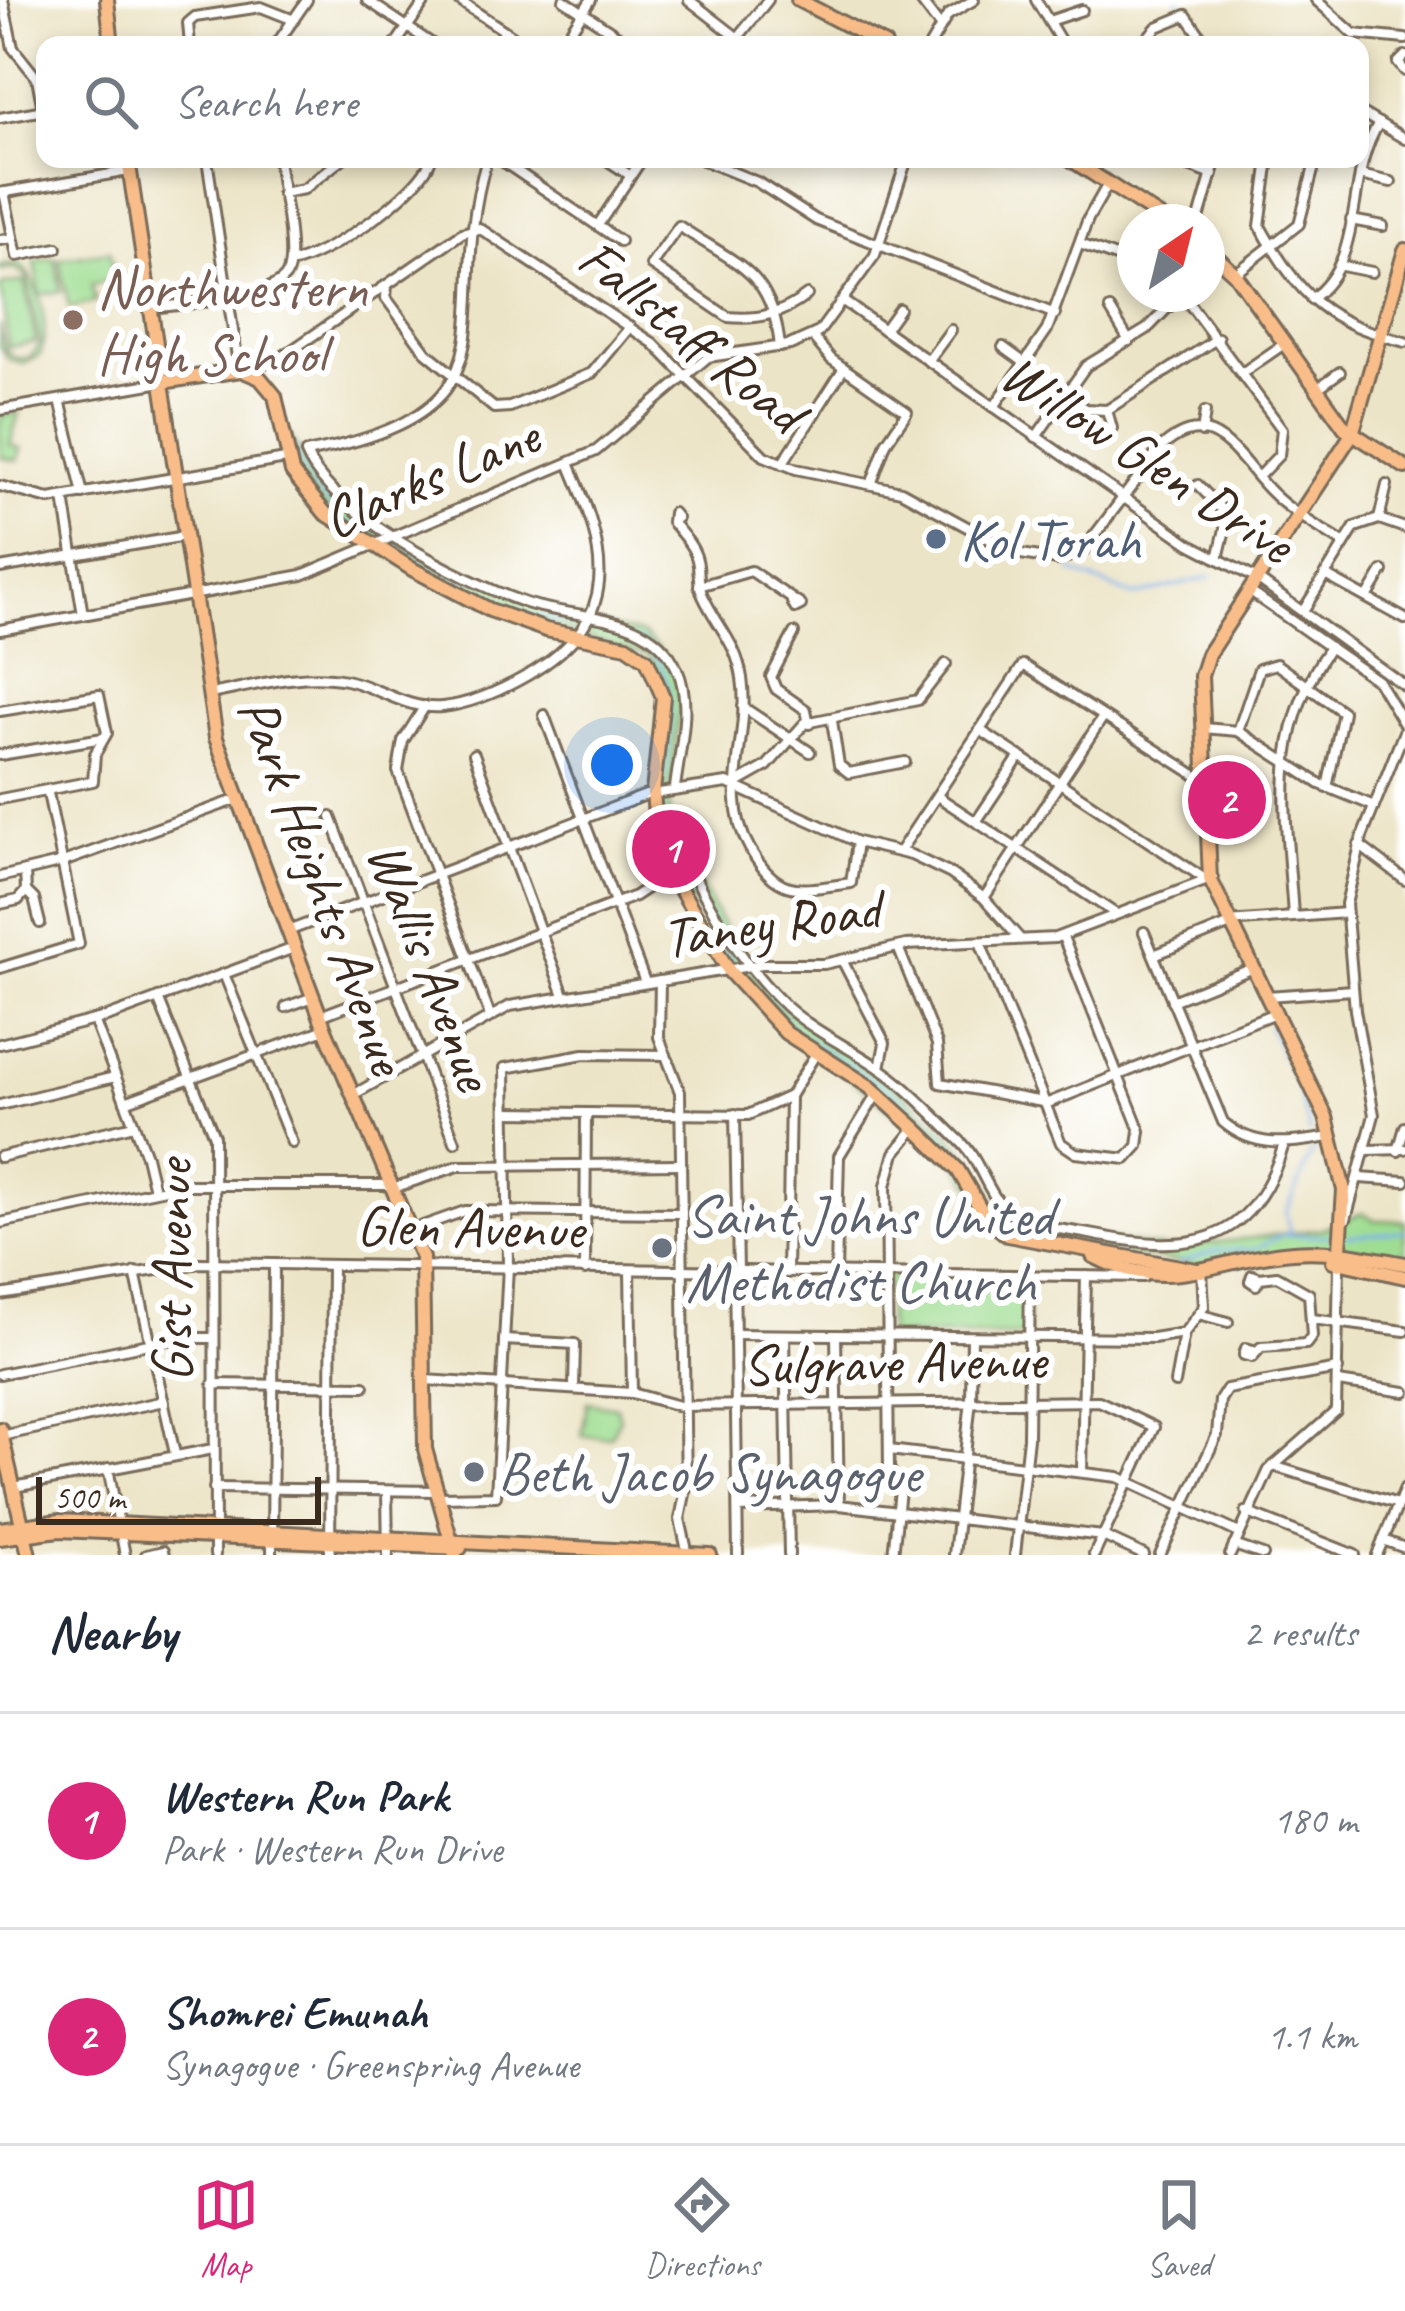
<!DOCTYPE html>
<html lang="en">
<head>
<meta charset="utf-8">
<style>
	body { margin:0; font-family:Caveat,sans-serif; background:#f2f2f3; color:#1f2937 }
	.compass { position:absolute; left:1117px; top:204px; width:108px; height:108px; border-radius:50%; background:#fff; box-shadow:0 6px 18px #0003; rotate:35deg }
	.scale { position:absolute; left:36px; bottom:30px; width:285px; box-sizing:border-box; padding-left:12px; border:6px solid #3b2a1e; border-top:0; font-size:33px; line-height:42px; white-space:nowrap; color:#3b2a1e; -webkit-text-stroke:9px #fff; paint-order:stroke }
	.you { position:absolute; left:612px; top:765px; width:42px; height:42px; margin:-30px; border:9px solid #fff; border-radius:50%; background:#1a73e8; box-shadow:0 0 0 18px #1a73e833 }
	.badge { display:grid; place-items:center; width:78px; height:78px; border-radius:50%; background:#db2777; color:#fff; font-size:39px; font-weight:700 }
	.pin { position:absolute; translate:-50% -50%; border:6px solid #fff; box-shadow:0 3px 12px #0006 }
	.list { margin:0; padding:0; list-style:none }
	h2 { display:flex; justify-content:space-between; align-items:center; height:156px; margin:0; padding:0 48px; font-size:51px }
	h2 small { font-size:39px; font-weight:400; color:#747a83 }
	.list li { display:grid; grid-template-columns:78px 1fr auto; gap:36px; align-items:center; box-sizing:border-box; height:216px; padding:0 48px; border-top:3px solid #e0e1e3 }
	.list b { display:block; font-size:45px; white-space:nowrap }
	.list p { margin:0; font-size:39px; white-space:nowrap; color:#747a83 }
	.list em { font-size:39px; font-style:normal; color:#747a83 }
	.icon { flex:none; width:66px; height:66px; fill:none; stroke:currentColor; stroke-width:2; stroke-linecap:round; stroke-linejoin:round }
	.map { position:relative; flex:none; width:1405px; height:1555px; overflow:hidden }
	.search { position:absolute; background:#fff; box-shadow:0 6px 18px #0003; left:36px; right:36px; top:36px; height:132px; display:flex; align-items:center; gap:30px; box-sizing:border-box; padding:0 42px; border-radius:24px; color:#747a83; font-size:45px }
	.sheet { height:588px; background:#fff }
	nav { display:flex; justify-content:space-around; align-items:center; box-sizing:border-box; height:168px; border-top:3px solid #e0e1e3; background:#fff; font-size:33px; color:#747a83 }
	nav a { display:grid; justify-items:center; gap:6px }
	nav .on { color:#db2777 }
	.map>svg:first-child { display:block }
	.green { fill:#9fdd92; stroke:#6d8458; stroke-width:3 }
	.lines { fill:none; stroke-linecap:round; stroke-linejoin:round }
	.stream { stroke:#7eb0ea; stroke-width:3 }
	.minor-casing { stroke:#796b59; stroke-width:14 }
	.major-casing { stroke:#796b59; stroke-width:18 }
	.minor { stroke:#fff; stroke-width:8 }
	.major { stroke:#f8bd89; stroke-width:12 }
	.education-dot { fill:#8d6e63; stroke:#fff; stroke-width:4.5 }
	.service-dot { fill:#5c6f8a; stroke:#fff; stroke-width:4.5 }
	.worship-dot { fill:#6b7280; stroke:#fff; stroke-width:4.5 }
	.labels { text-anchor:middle; stroke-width:12; stroke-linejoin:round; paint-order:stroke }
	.education-label { font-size:57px; fill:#785e54; stroke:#fff; text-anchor:start }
	.street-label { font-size:57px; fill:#3b2a1e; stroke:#fff }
	.service-label { font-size:57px; fill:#4e5e75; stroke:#fff; text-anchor:start }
	.worship-label { font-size:57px; fill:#5b616d; stroke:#fff; text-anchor:start }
</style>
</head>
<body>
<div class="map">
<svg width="1405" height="1555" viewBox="0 0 1405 1555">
	<rect width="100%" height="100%" fill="#fff"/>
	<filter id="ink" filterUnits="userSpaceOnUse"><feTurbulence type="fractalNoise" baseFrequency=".00833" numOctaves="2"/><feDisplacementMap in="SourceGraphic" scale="24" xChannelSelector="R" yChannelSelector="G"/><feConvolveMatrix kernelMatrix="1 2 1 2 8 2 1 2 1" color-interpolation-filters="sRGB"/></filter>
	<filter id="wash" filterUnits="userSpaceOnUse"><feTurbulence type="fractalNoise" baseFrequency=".004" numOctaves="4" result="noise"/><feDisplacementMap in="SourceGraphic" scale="48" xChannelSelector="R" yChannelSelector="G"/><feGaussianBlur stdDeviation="2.7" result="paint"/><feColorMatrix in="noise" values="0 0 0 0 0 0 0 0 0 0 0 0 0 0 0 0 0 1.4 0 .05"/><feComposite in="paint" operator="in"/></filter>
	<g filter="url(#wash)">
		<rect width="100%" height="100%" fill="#ece4c6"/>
		<!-- green -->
		<g class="green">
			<polygon points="110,251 115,281 134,274 137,299 111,302 114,281 91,285 96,302 69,308 59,259"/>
			<polygon points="55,258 61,291 40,295 35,261"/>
			<path d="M18,264C40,278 51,332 40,355L24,364L9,360L0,346V324L6,350L15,358H30L40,344L27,277L14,268L0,271V266Z"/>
			<polygon points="24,281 36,342 9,347 0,285"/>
			<polygon points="19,412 10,445 21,448 18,461 0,457 0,416"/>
			<path d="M287,431L324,488L398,541L561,615L642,634L664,654L677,677L680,704L669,798L672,834L740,956L782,1007L890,1080L952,1137L978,1168L999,1208L1023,1224L1168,1249L1321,1229L1363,1213L1375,1220L1405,1221V1259L1347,1249L1206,1267L1018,1236L996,1224L957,1163L781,1024L737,976L669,865L657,821L666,689L649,656C549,627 366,570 304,484C294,470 291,448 287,431Z"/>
			<polygon points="887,1275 1028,1277 1028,1336 888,1335"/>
			<polygon points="587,1402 617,1407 620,1418 610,1437 582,1436"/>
		</g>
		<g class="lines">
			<!-- stream -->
			<g class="stream">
				<polyline points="1179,3 1179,0"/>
				<polyline points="292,445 315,490 340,515"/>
				<polyline points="348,521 525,614 578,625"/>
				<polyline points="1071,571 1134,596 1211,577"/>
				<polyline points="1262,591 1382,675 1405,711"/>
				<path d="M587,627L643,642C685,681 669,736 663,787"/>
				<polyline points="661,817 662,797"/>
				<polyline points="667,850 736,964"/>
				<polyline points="741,972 798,1033 896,1094 962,1156 998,1215 1026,1232"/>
				<polyline points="1268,1026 1297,1084 1310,1133"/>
				<polyline points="1290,1235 1286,1213 1313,1150"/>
				<polyline points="1347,1236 1405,1231"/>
				<polyline points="1052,1237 1125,1251"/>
				<polyline points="1181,1262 1220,1250 1253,1250 1283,1235 1338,1236"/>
			</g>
		</g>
	</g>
	<g filter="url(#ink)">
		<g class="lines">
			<!-- minor casing -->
			<g class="minor-casing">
				<g id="minor">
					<polyline points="3,0 13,48 37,78 43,110"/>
					<polyline points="367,0 434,45"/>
					<polyline points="458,0 526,45"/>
					<polyline points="564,0 632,45"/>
					<polyline points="689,0 738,38"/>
					<polyline points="920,0 940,26"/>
					<polyline points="1036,0 1063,45"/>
					<polyline points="1316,0 1354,34 1405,39"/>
					<polyline points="1052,20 1082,10"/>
					<polyline points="190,45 188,23 195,17 261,7 294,20"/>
					<polyline points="276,45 307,0"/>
					<polyline points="395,45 426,0"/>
					<polyline points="561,45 591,0"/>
					<polyline points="732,45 768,0"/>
					<polyline points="930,45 948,15 974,0"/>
					<polyline points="1141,45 1157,27 1186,15 1207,45"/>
					<polyline points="1292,45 1292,44"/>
					<polyline points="1405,56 1398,63 1405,71"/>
					<polyline points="1360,112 1405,139"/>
					<polyline points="0,118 44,110"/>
					<polyline points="207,159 239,370"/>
					<path d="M487,159C438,320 534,408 306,453C330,513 463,581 523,602C576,621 650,609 677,669C693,703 679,752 675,788"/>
					<polyline points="499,159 620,241"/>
					<polyline points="605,159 631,176"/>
					<polyline points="700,159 757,182 816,220 1055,314"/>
					<polyline points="1169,159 1213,175"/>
					<path d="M1269,159L1260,226C1301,299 1325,321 1405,342"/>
					<polyline points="1360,175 1391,182"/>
					<polyline points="4,192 17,256 57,248"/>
					<polyline points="0,193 129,171"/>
					<polyline points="282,193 304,189 342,159"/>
					<polyline points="1351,220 1383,226"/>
					<polyline points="1198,222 1216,159"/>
					<polyline points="598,225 642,159"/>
					<polyline points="0,240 13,238"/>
					<polyline points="1080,244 1135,264"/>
					<path d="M290,263C326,257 420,194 431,159"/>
					<polyline points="1342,266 1372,272"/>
					<polyline points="1235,274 1299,224 1316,159"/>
					<polyline points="387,285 386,298 426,352 494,408 510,407 592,373 630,327"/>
					<polyline points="1182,294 1282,429 1279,455 1258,477"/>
					<path d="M1311,299C1367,259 1344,178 1379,123"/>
					<polyline points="843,301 1190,544 1257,579 1405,686"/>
					<path d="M151,308C179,304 275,299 287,274C297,253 281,184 278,159"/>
					<polyline points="1110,309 1129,341"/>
					<polyline points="884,330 899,309"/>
					<polyline points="813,337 831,359 907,412 886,443 872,482"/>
					<path d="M780,347C772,270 738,266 679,226L651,265L728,317C759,320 783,314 807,295"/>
					<polyline points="1003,347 1025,363"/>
					<polyline points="928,361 951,330"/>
					<path d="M241,370L279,359L462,233L479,228L653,343L764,456L796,469L901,491L1015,553L1058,560L1082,552L1159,450C1212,398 1239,461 1272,493C1292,513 1319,527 1343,543"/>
					<polyline points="1242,373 1284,344"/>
					<polyline points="1318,388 1340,372"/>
					<polyline points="1065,396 1086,409 1107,410 1218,338"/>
					<polyline points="60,400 83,494"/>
					<polyline points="994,407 1047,330 1088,219 1108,184"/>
					<polyline points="0,410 162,382"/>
					<polyline points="1107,410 1112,428"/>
					<polyline points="1202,432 1205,412"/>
					<polyline points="1036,437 1086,366 1147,329 1181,294"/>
					<polyline points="782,464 844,368"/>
					<polyline points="1198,485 1228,516 1218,559"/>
					<polyline points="0,486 49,499 286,459"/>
					<polyline points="64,498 83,615"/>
					<polyline points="1379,519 1387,485"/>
					<path d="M672,522L673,513L677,518L672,522C681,533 694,546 697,560C700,572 697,584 703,596C717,626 737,644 742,678C751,738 718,794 750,849C779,899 799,890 851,883L857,842"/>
					<polyline points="0,568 185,536"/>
					<polyline points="1325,575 1405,619"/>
					<polyline points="699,586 751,571 801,605 795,608 792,602"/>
					<polyline points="1249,591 1378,681 1405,726"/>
					<polyline points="1368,596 1383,571"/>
					<polyline points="1303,611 1355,527 1379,519 1405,528"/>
					<polyline points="0,630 302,575 596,451 708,357 790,345 819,332 875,255 907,159"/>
					<polyline points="794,633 771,677 776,689 806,710 809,724"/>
					<path d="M210,694C253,686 301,671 346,680C379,687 406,710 442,707C472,704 502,690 528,675C625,618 607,552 569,463"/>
					<polyline points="425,706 403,741 398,771 490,1016"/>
					<polyline points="743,707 810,752"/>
					<polyline points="0,711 99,695 107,733 95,754 93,781 0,799"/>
					<polyline points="544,715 645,982"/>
					<polyline points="832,721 839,765 849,773 905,762"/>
					<polyline points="1204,728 1238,731 1320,784 1374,806"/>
					<polyline points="980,730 1205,879"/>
					<polyline points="1238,731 1259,669 1276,664 1343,712 1327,788"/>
					<polyline points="474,754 564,995"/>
					<polyline points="0,755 103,738"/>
					<polyline points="737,783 767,766 805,723 918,700 946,664"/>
					<polyline points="937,796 1116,914"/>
					<polyline points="331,817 455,1142"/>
					<polyline points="976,822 1020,756"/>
					<polyline points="1359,845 1405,880"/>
					<path d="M681,848C706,903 742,965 787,1007C815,1032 847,1046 878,1067C908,1087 933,1115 959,1140C982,1161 986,1196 1011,1214C1031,1228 1065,1229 1090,1234C1185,1253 1251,1251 1284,1144"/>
					<polyline points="900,851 1023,665 1205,781"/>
					<polyline points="25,871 26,891 34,899 40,923"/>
					<polyline points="0,877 63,862 238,799"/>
					<polyline points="984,898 1103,717"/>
					<polyline points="0,904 18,900 26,891"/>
					<path d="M1293,916C1287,815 1267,736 1330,647"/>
					<polyline points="1228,922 1346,913"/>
					<polyline points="288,931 646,795 727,783 857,842 911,855 951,874 984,898 1020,939"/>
					<path d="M1144,932L1223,1122C1255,1150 1292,1143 1330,1137"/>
					<polyline points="980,942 1061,1143 1076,1153 1126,1159 1138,1146 1140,1131 1063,937"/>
					<polyline points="898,947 937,1044 940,1083 1048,1103 1275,1013"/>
					<polyline points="1154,955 1228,925"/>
					<polyline points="842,960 885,1043 880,1068"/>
					<polyline points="0,968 79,944 48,793"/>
					<polyline points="224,974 292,1143"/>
					<polyline points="660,981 659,1037 680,1092 686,1489 680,1519 688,1555"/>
					<polyline points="1267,996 1353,990"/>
					<polyline points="158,998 214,1136 215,1555"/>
					<polyline points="1172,1001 1251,969"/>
					<polyline points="286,1007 313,997"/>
					<polyline points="320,1016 635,896 670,873"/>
					<polyline points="94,1020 146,1156 154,1190"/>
					<polyline points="0,1044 110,1016 294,948"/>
					<polyline points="505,1068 584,1054 666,1055"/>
					<polyline points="353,1095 510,1006 762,964 824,964 906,945 1055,938 1213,878"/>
					<polyline points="125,1102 325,1029"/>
					<polyline points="0,1105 115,1077"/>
					<polyline points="507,1112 748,1115 790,1096"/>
					<polyline points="735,1114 738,1272"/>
					<polyline points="1367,1150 1405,1149"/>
					<polyline points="1398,1151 1405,1127"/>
					<polyline points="0,1157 134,1125"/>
					<polyline points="1359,1178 1405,1181"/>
					<polyline points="393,1188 458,1166 681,1164"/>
					<polyline points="1346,1219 1374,1115 1355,1010 1346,904 1362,837 1405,729"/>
					<polyline points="0,1223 185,1185 390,1185"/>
					<polyline points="411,1230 465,1211 682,1213"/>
					<polyline points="585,1270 586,1113"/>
					<polyline points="630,1270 632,1393"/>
					<polyline points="135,1272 175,1454"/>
					<polyline points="734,1272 738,1555"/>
					<polyline points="787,1273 790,1096 815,1055"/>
					<polyline points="836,1273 839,1156 877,1094"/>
					<polyline points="0,1295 200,1263 1144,1277"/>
					<polyline points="1202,1315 1228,1322"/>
					<polyline points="1312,1319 1405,1331"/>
					<polyline points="735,1334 1153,1338 1184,1333"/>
					<polyline points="785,1335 789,1555"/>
					<polyline points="836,1335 839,1505"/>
					<polyline points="504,1340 575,1344 574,1387"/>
					<polyline points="1253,1350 1246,1348 1244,1355 1252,1357 1261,1347 1306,1344 1312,1336 1309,1294 1277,1276 1260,1278 1256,1285 1250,1281 1252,1275 1260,1278"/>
					<polyline points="0,1374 178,1338 214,1338"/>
					<polyline points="425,1380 632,1393 679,1406 1099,1401 1154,1427 1094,1555"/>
					<polyline points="1338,1382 1405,1392"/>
					<polyline points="1175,1383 1184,1333 1204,1307 1202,1271"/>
					<polyline points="213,1384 364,1386"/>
					<polyline points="1,1436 164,1401"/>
					<polyline points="889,1450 1118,1477 1239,1533"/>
					<polyline points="1273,1466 1398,1504"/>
					<polyline points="108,1468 125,1555"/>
					<polyline points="1082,1472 1086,1276"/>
					<polyline points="14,1487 213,1449"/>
					<polyline points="214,1488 436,1491"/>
					<polyline points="387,1491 388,1555"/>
					<polyline points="438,1497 496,1496 508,1266 505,1068"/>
					<polyline points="738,1508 839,1505 1018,1526 1103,1536 1144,1555"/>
					<polyline points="1246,1512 1355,1555"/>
					<polyline points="1383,1540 1405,1548"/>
					<polyline points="1234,1545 1263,1555"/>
					<polyline points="146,1555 163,1551 164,1555"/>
					<polyline points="272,1555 274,1265"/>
					<polyline points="330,1555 332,1266"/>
					<polyline points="893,1555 900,1490 889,1468 886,1186 895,1153 915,1128"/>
					<polyline points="954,1555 971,1400 972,1337"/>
					<polyline points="1015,1555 1028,1438 1030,1275"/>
					<polyline points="1160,1555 1217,1435 1220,1400 1227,1389 1338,1369"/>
					<polyline points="1230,1555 1269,1470 1336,1411 1339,1264"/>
					<polyline points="1377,1555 1405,1488"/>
				</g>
			</g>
			<!-- major casing -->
			<g class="major-casing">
				<g id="major">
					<polyline points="107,0 112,45"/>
					<polyline points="798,0 885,45"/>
					<polyline points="128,159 216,738 325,1029 422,1258 425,1449 455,1555"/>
					<polyline points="1070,159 1168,222"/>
					<polyline points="1207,248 1235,274 1345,428 1405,467"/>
					<polyline points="162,382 241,370 260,378 275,396 292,472 325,513 412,569 490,610 546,630 627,646 647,660 663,697 653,792 657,839 666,865 729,971 786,1033 870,1087 915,1128 958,1170 986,1218 1007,1235 1202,1271"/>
					<path d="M1093,1256C1172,1296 1213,1258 1293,1252C1331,1249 1368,1257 1405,1264"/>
					<polyline points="1333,1261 1405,1277"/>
					<polyline points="1339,1264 1344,1190 1326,1117 1210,879 1201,676 1208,654 1352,434 1405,250"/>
					<polyline points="0,1429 29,1555"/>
					<polyline points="0,1529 60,1521 710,1555"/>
					<polyline points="0,1538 59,1530 460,1548"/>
				</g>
			</g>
			<!-- minor -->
			<use href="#minor" class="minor"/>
			<!-- major -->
			<use href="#major" class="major"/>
		</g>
	</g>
	<!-- markers -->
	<circle class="education-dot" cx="73" cy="320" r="12"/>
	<circle class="service-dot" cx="936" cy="539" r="12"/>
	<g class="worship-dot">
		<circle cx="662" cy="1248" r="12"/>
		<circle cx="474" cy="1472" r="12"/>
	</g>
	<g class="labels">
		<!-- education labels -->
		<g class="education-label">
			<text x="97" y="307">Northwestern<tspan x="97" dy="66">High School</tspan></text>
		</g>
		<!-- street labels -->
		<g class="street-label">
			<text transform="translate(692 334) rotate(39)" y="20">Fallstaff Road</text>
			<text transform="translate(1148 457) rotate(33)" y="20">Willow Glen Drive</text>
			<text transform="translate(430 476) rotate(-23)" y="20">Clarks Lane</text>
			<text transform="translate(324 885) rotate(70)" y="20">Park Heights Avenue</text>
			<text transform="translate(771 922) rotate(-8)" y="20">Taney Road</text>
			<text transform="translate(432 965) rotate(69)" y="20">Wallis Avenue</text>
			<text transform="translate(470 1226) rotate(1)" y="20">Glen Avenue</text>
			<text transform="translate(171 1271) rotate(-90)" y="20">Gist Avenue</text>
			<text transform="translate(894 1361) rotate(-1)" y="20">Sulgrave Avenue</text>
		</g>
		<!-- service labels -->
		<g class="service-label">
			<text x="960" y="559">Kol Torah</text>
		</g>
		<!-- worship labels -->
		<g class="worship-label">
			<text x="686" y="1235">Saint Johns United<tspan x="686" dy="66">Methodist Church</tspan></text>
			<text x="498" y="1492">Beth Jacob Synagogue</text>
		</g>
	</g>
</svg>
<svg class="compass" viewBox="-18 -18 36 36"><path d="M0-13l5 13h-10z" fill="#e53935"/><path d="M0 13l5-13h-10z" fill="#747a83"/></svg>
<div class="scale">500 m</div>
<div class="you"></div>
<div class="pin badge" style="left:671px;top:849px">1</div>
<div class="pin badge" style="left:1227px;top:800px">2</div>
<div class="search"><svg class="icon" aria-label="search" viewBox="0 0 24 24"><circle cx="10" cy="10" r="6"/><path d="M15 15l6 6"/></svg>Search here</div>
</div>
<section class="sheet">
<h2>Nearby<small>2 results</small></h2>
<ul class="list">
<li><span class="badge">1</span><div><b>Western Run Park</b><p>Park · Western Run Drive</p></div><em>180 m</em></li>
<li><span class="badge">2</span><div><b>Shomrei Emunah</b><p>Synagogue · Greenspring Avenue</p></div><em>1.1 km</em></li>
</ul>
</section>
<nav>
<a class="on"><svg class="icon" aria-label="map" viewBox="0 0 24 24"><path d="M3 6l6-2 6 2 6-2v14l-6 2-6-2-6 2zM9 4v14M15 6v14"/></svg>Map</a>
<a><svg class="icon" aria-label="directions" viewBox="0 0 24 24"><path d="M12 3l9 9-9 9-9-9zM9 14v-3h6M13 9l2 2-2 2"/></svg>Directions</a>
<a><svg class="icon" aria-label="saved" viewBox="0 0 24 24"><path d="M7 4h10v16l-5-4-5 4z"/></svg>Saved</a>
</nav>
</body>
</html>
